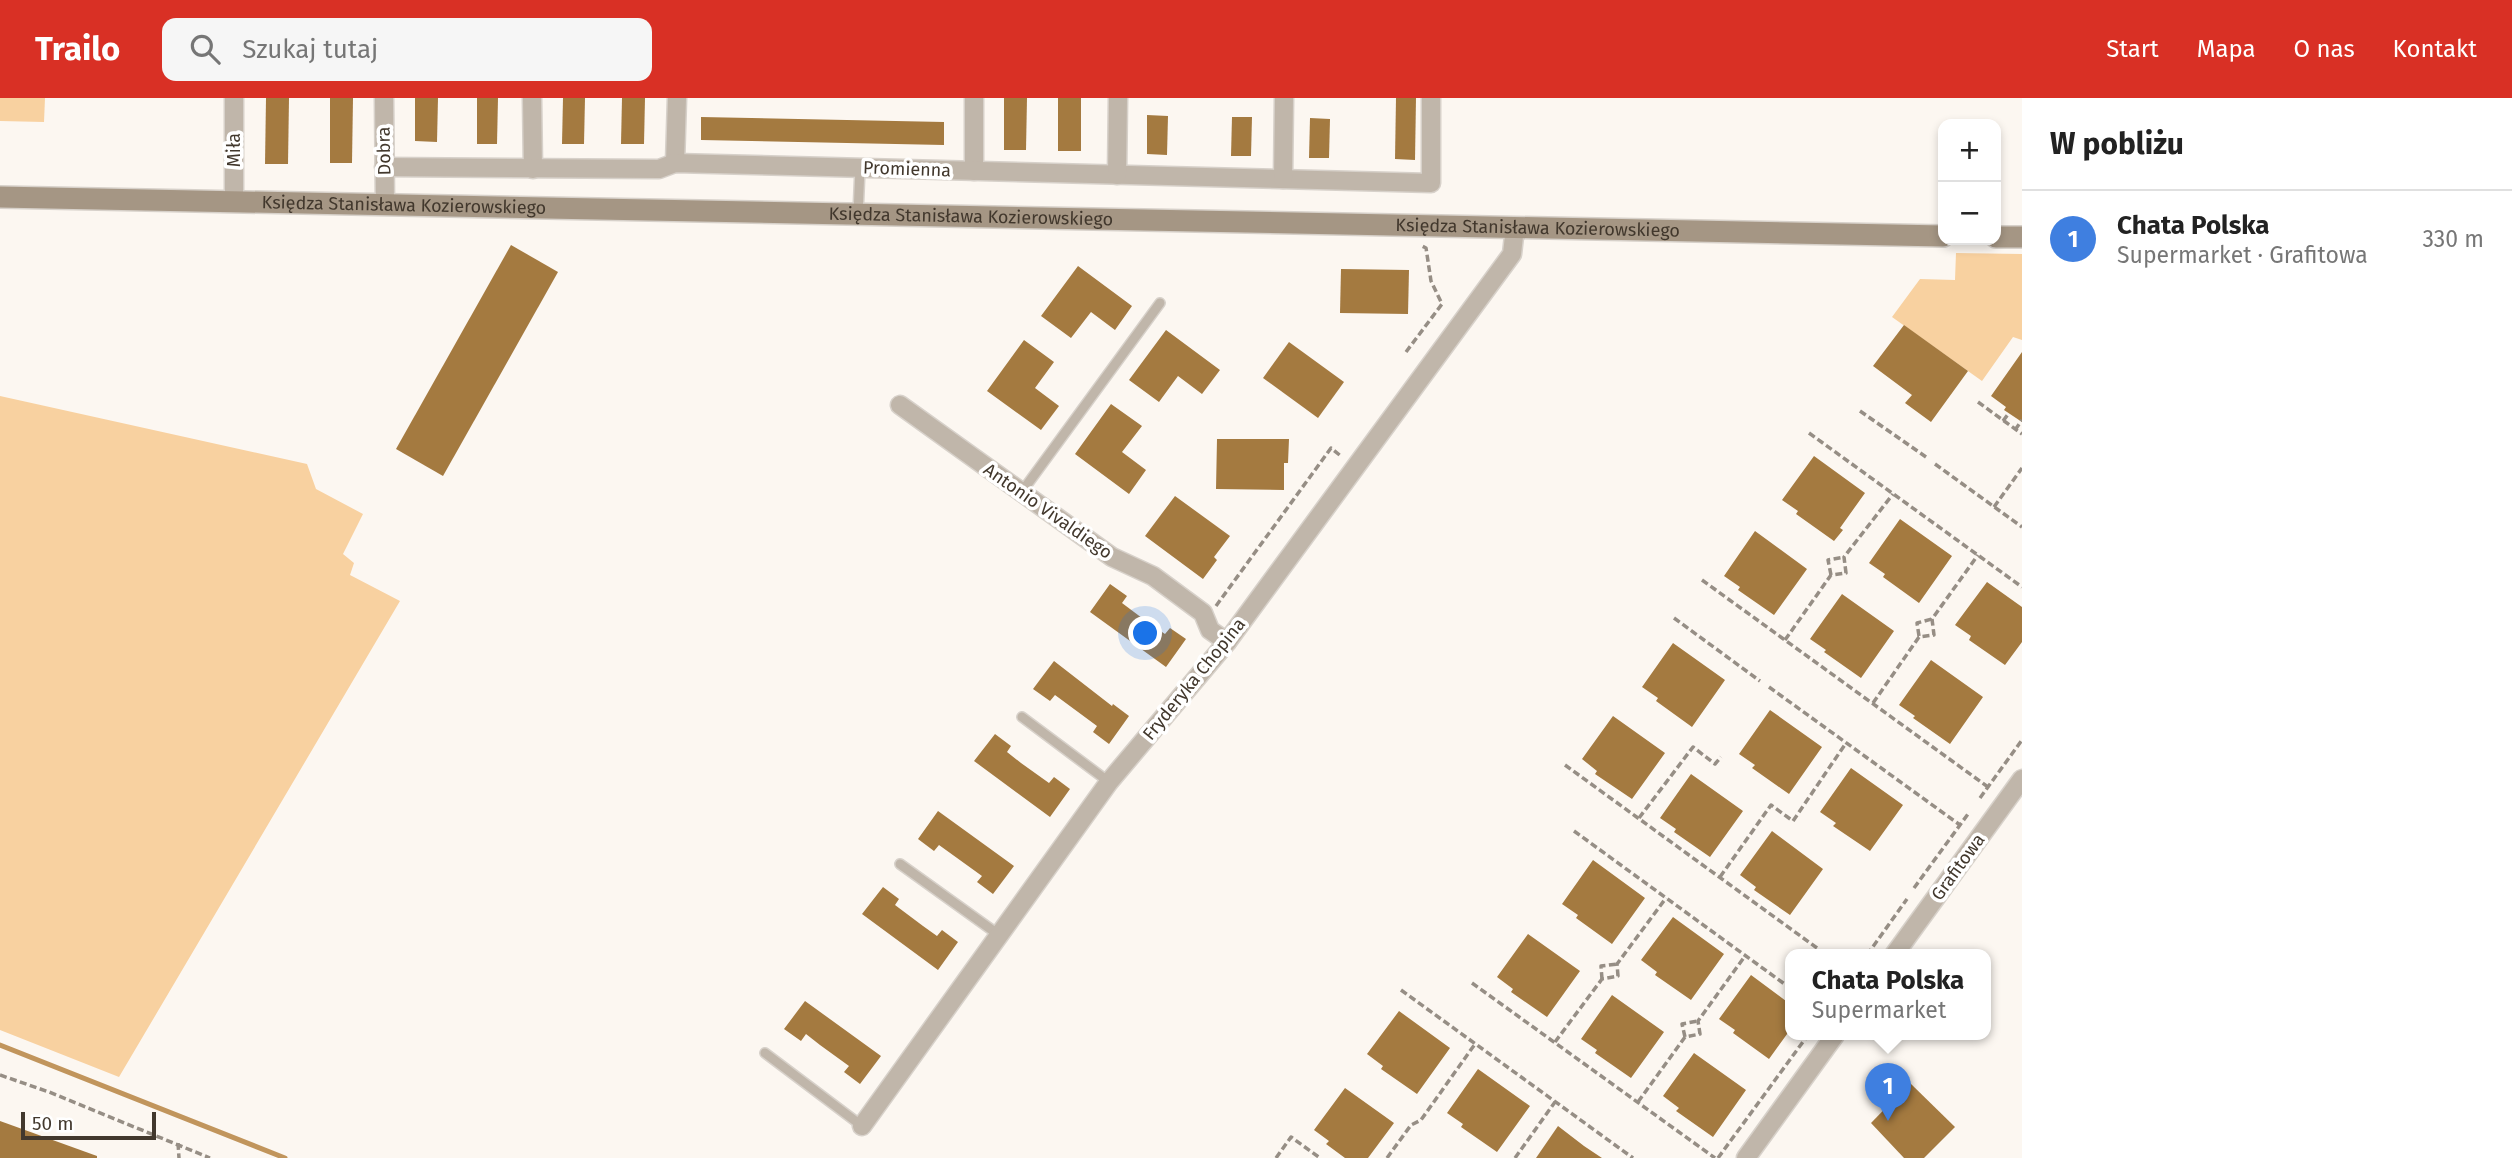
<!DOCTYPE html>
<html lang="pl">
<head>
<meta charset="utf-8">
<style>
	body { margin:0; font-family:"Fira Sans",sans-serif; background:#f6f6f6; color:#222 }
	.controls { position:absolute; right:21px; top:21px; display:grid; overflow:hidden; border-radius:14px; box-shadow:0 4px 10px #0003 }
	.controls button { width:63px; height:63px; display:grid; place-items:center; padding:0; border:0; border-bottom:2px solid #e0e0e0; background:#fff; color:#222; font:35px sans-serif }
	.scale { position:absolute; left:21px; bottom:18px; width:135px; box-sizing:border-box; padding-left:7px; border:4px solid #42382d; border-top:0; font-size:19px; line-height:24px; white-space:nowrap; color:#42382d; -webkit-text-stroke:5px #fff; paint-order:stroke }
	.you { position:absolute; left:1146px; top:536px; width:24px; height:24px; margin:-18px; border:5px solid #fff; border-radius:50%; background:#1a73e8; box-shadow:0 0 0 10px #1a73e833 }
	.badge { display:grid; place-items:center; width:46px; height:46px; border-radius:50%; background:#d93025; color:#fff; font-size:23px; font-weight:700 }
	.pin { position:absolute; translate:-50% -58px; filter:drop-shadow(0 2px 4px #0008) }
	.pin::after { content:''; position:absolute; top:37px; width:24px; height:21px; background:inherit; clip-path:polygon(0 0,100% 0,50% 100%) }
	.popup { position:absolute; left:1785px; top:851px; width:206px; height:91px; box-sizing:border-box; display:grid; place-content:center; border-radius:14px; background:#fff; filter:drop-shadow(0 2px 5px #0005); font-size:23px; white-space:nowrap; color:#767676 }
	.popup b { font-size:26px; color:#222 }
	.popup::after { content:''; position:absolute; left:50%; top:100%; margin-left:-14px; border:14px solid transparent; border-top-color:#fff }
	.list { margin:0; padding:0; list-style:none }
	h2 { display:flex; justify-content:space-between; align-items:center; height:91px; margin:0; padding:0 28px; font-size:30px }
	h2 small { font-size:23px; font-weight:400; color:#767676 }
	.list li { display:grid; grid-template-columns:46px 1fr auto; gap:21px; align-items:center; box-sizing:border-box; height:98px; padding:0 28px; border-top:2px solid #e0e0e0 }
	.list b { display:block; font-size:26px; white-space:nowrap }
	.list p { margin:0; font-size:23px; white-space:nowrap; color:#767676 }
	.list em { font-size:23px; font-style:normal; color:#767676 }
	.icon { flex:none; width:38px; height:38px; fill:none; stroke:currentColor; stroke-width:2; stroke-linecap:round; stroke-linejoin:round }
	.map { position:relative; flex:none; width:2022px; height:1060px; overflow:hidden }
	header { display:flex; align-items:center; gap:42px; box-sizing:border-box; height:98px; padding:0 35px; background:#d93025; color:#fff }
	header strong { font-size:33px }
	nav { display:flex; gap:38px; margin-inline-start:auto; font-size:24px }
	.search { width:490px; height:63px; background:#f6f6f6; display:flex; align-items:center; gap:18px; box-sizing:border-box; padding:0 24px; border-radius:14px; color:#767676; font-size:26px }
	main { display:flex }
	aside { flex:1; background:#fff }
	.map>svg:first-child { display:block }
	.green { fill:#f8d1a0 }
	.lines { fill:none; stroke-linecap:round; stroke-linejoin:round }
	.stream { stroke:#c1955c; stroke-width:5 }
	.building { fill:#a47a40 }
	.lane-casing { stroke:#d7d1ca; stroke-width:12 }
	.street-casing { stroke:#d7d1ca; stroke-width:21 }
	.secondary-casing { stroke:#d7d1ca; stroke-width:24 }
	.path { stroke:#968e85; stroke-width:3.5; stroke-dasharray:7 3.5; stroke-linecap:butt }
	.lane { stroke:#c0b6aa; stroke-width:9 }
	.street { stroke:#c0b6aa; stroke-width:18 }
	.secondary { stroke:#a59684; stroke-width:21 }
	.labels { text-anchor:middle; stroke-width:7; stroke-linejoin:round; paint-order:stroke }
	.street-label { font-size:18px; fill:#42382d; stroke:#fff }
</style>
</head>
<body>
<header>
<strong>Trailo</strong>
<div class="search"><svg class="icon" aria-label="search" viewBox="0 0 24 24"><circle cx="10" cy="10" r="6"/><path d="M15 15l6 6"/></svg>Szukaj tutaj</div>
<nav><a>Start</a><a>Mapa</a><a>O nas</a><a>Kontakt</a></nav>
</header>
<main>
<div class="map">
<svg width="2022" height="1060" viewBox="0 0 2022 1060">
	<rect width="100%" height="100%" fill="#fcf7f1"/>
	<!-- green -->
	<g class="green">
		<polygon points="0,0 45,0 44,24 0,23"/>
		<polygon points="1956,155 2022,156 2022,242 2013,239 1982,283 1892,219 1920,181 1955,182"/>
		<polygon points="0,298 307,366 316,391 363,416 343,456 354,465 350,477 400,503 119,979 0,932"/>
	</g>
	<g class="lines">
		<!-- stream -->
		<polyline class="stream" points="0,947 285,1060"/>
	</g>
	<!-- building -->
	<g class="building">
		<polygon points="266,0 289,0 288,66 265,66"/>
		<polygon points="330,0 353,0 352,65 330,65"/>
		<polygon points="415,0 438,0 437,44 415,43"/>
		<polygon points="477,0 498,0 497,46 477,46"/>
		<polygon points="563,0 585,0 584,46 562,46"/>
		<polygon points="622,0 645,0 644,46 621,46"/>
		<polygon points="1004,0 1027,0 1026,52 1004,52"/>
		<rect x="1058" y="0" width="23" height="53"/>
		<polygon points="1396,0 1416,0 1415,62 1395,61"/>
		<polygon points="1147,17 1168,18 1167,57 1147,56"/>
		<polygon points="701,19 944,24 944,47 701,42"/>
		<polygon points="1232,19 1252,19 1251,58 1231,58"/>
		<polygon points="1310,20 1330,21 1329,60 1309,60"/>
		<polygon points="511,147 558,174 443,378 396,351"/>
		<polygon points="1078,168 1132,208 1115,232 1091,214 1071,240 1041,218"/>
		<polygon points="1341,171 1409,172 1408,216 1340,215"/>
		<polygon points="1904,227 1968,273 1931,324 1905,305 1912,297 1873,268"/>
		<polygon points="1166,232 1220,272 1202,296 1178,278 1159,304 1129,282"/>
		<polygon points="1024,242 1054,264 1035,290 1059,308 1041,332 987,293"/>
		<polygon points="1289,244 1344,284 1318,320 1263,280"/>
		<polygon points="2022,254 2022,324 2004,312 2006,309 1991,298"/>
		<polygon points="1111,306 1142,328 1122,354 1146,372 1129,396 1075,356"/>
		<polygon points="1217,341 1289,341 1288,365 1284,365 1284,392 1216,391"/>
		<polygon points="1814,358 1865,395 1840,430 1843,432 1834,443 1796,416 1798,413 1782,402"/>
		<polygon points="1175,398 1230,438 1214,459 1217,462 1203,481 1145,438"/>
		<polygon points="1900,421 1952,458 1919,505 1883,479 1885,476 1869,465"/>
		<polygon points="1755,433 1807,471 1774,517 1738,492 1740,489 1724,478"/>
		<polygon points="1987,484 2022,509 2022,544 2005,567 1969,542 1971,538 1955,527"/>
		<polygon points="1110,486 1127,498 1122,505 1150,526 1165,536 1170,530 1186,541 1166,569 1090,514"/>
		<polygon points="1842,496 1894,533 1861,580 1824,554 1826,552 1810,541"/>
		<polygon points="1673,545 1725,582 1692,629 1656,603 1658,600 1642,589"/>
		<polygon points="1931,562 1983,599 1950,646 1913,620 1915,618 1899,607"/>
		<polygon points="1054,563 1112,608 1113,606 1129,618 1109,646 1093,634 1097,628 1055,597 1050,603 1033,591"/>
		<polygon points="1770,612 1822,649 1789,696 1752,670 1755,667 1739,656"/>
		<polygon points="1613,618 1665,655 1632,701 1595,676 1597,673 1582,661"/>
		<polygon points="995,636 1011,648 1007,654 1021,665 1049,685 1054,679 1070,691 1050,719 974,663"/>
		<polygon points="1851,670 1903,707 1870,753 1833,728 1836,725 1820,714"/>
		<polygon points="1691,676 1743,713 1710,759 1674,734 1676,731 1660,720"/>
		<polygon points="938,713 1014,768 993,796 977,784 982,778 939,747 934,753 918,741"/>
		<polygon points="1772,733 1823,771 1790,817 1754,792 1756,789 1740,777"/>
		<polygon points="1593,762 1645,800 1612,846 1576,820 1578,817 1562,806"/>
		<polygon points="883,789 899,801 895,807 923,828 937,838 942,832 958,844 938,872 862,816"/>
		<polygon points="1673,819 1724,856 1691,902 1655,877 1657,874 1641,862"/>
		<polygon points="1528,836 1580,873 1547,919 1511,894 1513,891 1497,879"/>
		<polygon points="1751,877 1790,906 1790,932 1769,961 1733,935 1735,932 1719,921"/>
		<polygon points="1612,897 1664,934 1631,980 1595,955 1597,952 1581,941"/>
		<polygon points="805,903 881,958 860,986 844,974 849,968 820,947 806,936 801,943 784,931"/>
		<polygon points="1399,913 1450,950 1417,996 1381,971 1383,968 1367,956"/>
		<polygon points="1694,955 1746,992 1713,1039 1676,1013 1679,1010 1663,998"/>
		<polygon points="1478,971 1530,1008 1497,1054 1461,1029 1463,1026 1447,1015"/>
		<polygon points="1910,985 1955,1029 1924,1060 1904,1060 1871,1025"/>
		<polygon points="1345,990 1394,1025 1368,1060 1345,1060 1326,1046 1329,1043 1314,1032"/>
		<polygon points="0,1023 97,1058 97,1060 0,1060"/>
		<polygon points="1558,1028 1584,1048 1602,1060 1536,1060"/>
	</g>
	<g class="lines">
		<!-- lane casing -->
		<g class="lane-casing">
			<g id="lane">
				<polyline points="858,116 860,70"/>
				<polyline points="1021,395 1160,205"/>
				<polyline points="1022,619 1109,684"/>
				<polyline points="900,766 999,837"/>
				<polyline points="765,955 862,1028"/>
			</g>
		</g>
		<!-- street casing -->
		<g class="street-casing">
			<g id="street">
				<polyline points="234,0 234,104"/>
				<polyline points="384,0 385,106"/>
				<polyline points="532,0 533,71"/>
				<polyline points="974,0 974,73"/>
				<polyline points="675,65 677,0"/>
				<polyline points="384,69 659,71 675,65 1431,85 1431,0"/>
				<polyline points="1117,77 1118,0"/>
				<polyline points="1283,81 1284,0"/>
				<polyline points="900,307 1112,459 1153,478 1203,515 1210,532 1227,544"/>
				<polyline points="1894,857 2022,681"/>
				<polyline points="862,1028 1109,684 1227,544 1512,156 1515,129"/>
				<polyline points="1746,1060 1835,937"/>
			</g>
		</g>
		<!-- secondary casing -->
		<g class="secondary-casing">
			<g id="secondary">
				<path id="s1" d="M0,99L1943,138"/>
				<polyline points="1996,139 2022,139"/>
			</g>
		</g>
		<!-- path -->
		<g class="path">
			<polyline points="1406,254 1442,206 1431,183 1426,150 1422,148"/>
			<polyline points="1978,304 2022,336"/>
			<polyline points="1860,313 1926,359"/>
			<polyline points="2003,323 2009,315"/>
			<polyline points="2015,332 2022,322"/>
			<polyline points="1809,335 2022,489"/>
			<polyline points="1935,366 2022,429"/>
			<polyline points="1994,409 2022,370"/>
			<polyline points="1831,477 1828,462 1844,459"/>
			<polyline points="1702,482 1988,689"/>
			<polyline points="1216,508 1331,350 1342,359"/>
			<polyline points="1674,520 1760,583"/>
			<polyline points="1919,538 1917,525 1932,521"/>
			<polyline points="1785,542 1831,477 1846,475 1844,459 1893,396"/>
			<polyline points="1769,589 1960,727"/>
			<polyline points="1873,605 1919,539 1934,537 1932,521 1978,457"/>
			<polyline points="1565,667 1817,850"/>
			<polyline points="1980,700 2022,642"/>
			<polyline points="1639,720 1693,649 1715,666 1721,659"/>
			<polyline points="1574,733 1790,890"/>
			<polyline points="1720,779 1771,707 1793,723 1846,645"/>
			<polyline points="1914,790 1968,716"/>
			<polyline points="1867,857 1907,801"/>
			<polyline points="1602,881 1601,868 1617,866"/>
			<polyline points="1472,885 1715,1060"/>
			<polyline points="1401,892 1633,1060"/>
			<polyline points="1685,939 1682,926 1698,923"/>
			<polyline points="1555,944 1602,881 1618,878 1617,866 1666,800"/>
			<polyline points="0,977 49,994 210,1060"/>
			<polyline points="1638,1004 1685,939 1700,936 1698,923 1745,858"/>
			<polyline points="178,1045 179,1060"/>
			<polyline points="1276,1060 1291,1039 1320,1060"/>
			<polyline points="1387,1060 1411,1027 1421,1022 1475,946"/>
			<polyline points="1515,1060 1555,1004"/>
			<polyline points="1718,1060 1808,937"/>
		</g>
		<!-- lane -->
		<use href="#lane" class="lane"/>
		<!-- street -->
		<use href="#street" class="street"/>
		<!-- secondary -->
		<use href="#secondary" class="secondary"/>
	</g>
	<g class="labels">
		<!-- street labels -->
		<g class="street-label">
			<text transform="translate(234 52) rotate(-90)" y="6">Miła</text>
			<text transform="translate(384 53) rotate(-91)" y="6">Dobra</text>
			<text transform="translate(907 71) rotate(2)" y="6">Promienna</text>
			<text dy="6" stroke="none"><textPath href="#s1" startOffset="404">Księdza Stanisława Kozierowskiego</textPath></text>
			<text dy="6" stroke="none"><textPath href="#s1" startOffset="971">Księdza Stanisława Kozierowskiego</textPath></text>
			<text dy="6" stroke="none"><textPath href="#s1" startOffset="1538">Księdza Stanisława Kozierowskiego</textPath></text>
			<text transform="translate(1048 413) rotate(35)" y="6">Antonio Vivaldiego</text>
			<text transform="translate(1194 581) rotate(-51)" y="6">Fryderyka Chopina</text>
			<text transform="translate(1958 769) rotate(-54)" y="6">Grafitowa</text>
		</g>
	</g>
</svg>
<div class="controls">
<button>+</button>
<button>−</button>
</div>
<div class="scale">50 m</div>
<div class="you"></div>
<div class="pin badge" style="left:1888px;top:1023px;background:#3f7fe0">1</div>
<div class="popup"><b>Chata Polska</b>Supermarket</div>
</div>
<aside>
<h2>W pobliżu<small></small></h2>
<ul class="list">
<li><span class="badge" style="background:#3f7fe0">1</span><div><b>Chata Polska</b><p>Supermarket · Grafitowa</p></div><em>330 m</em></li>
</ul>
</aside>
</main>
</body>
</html>
